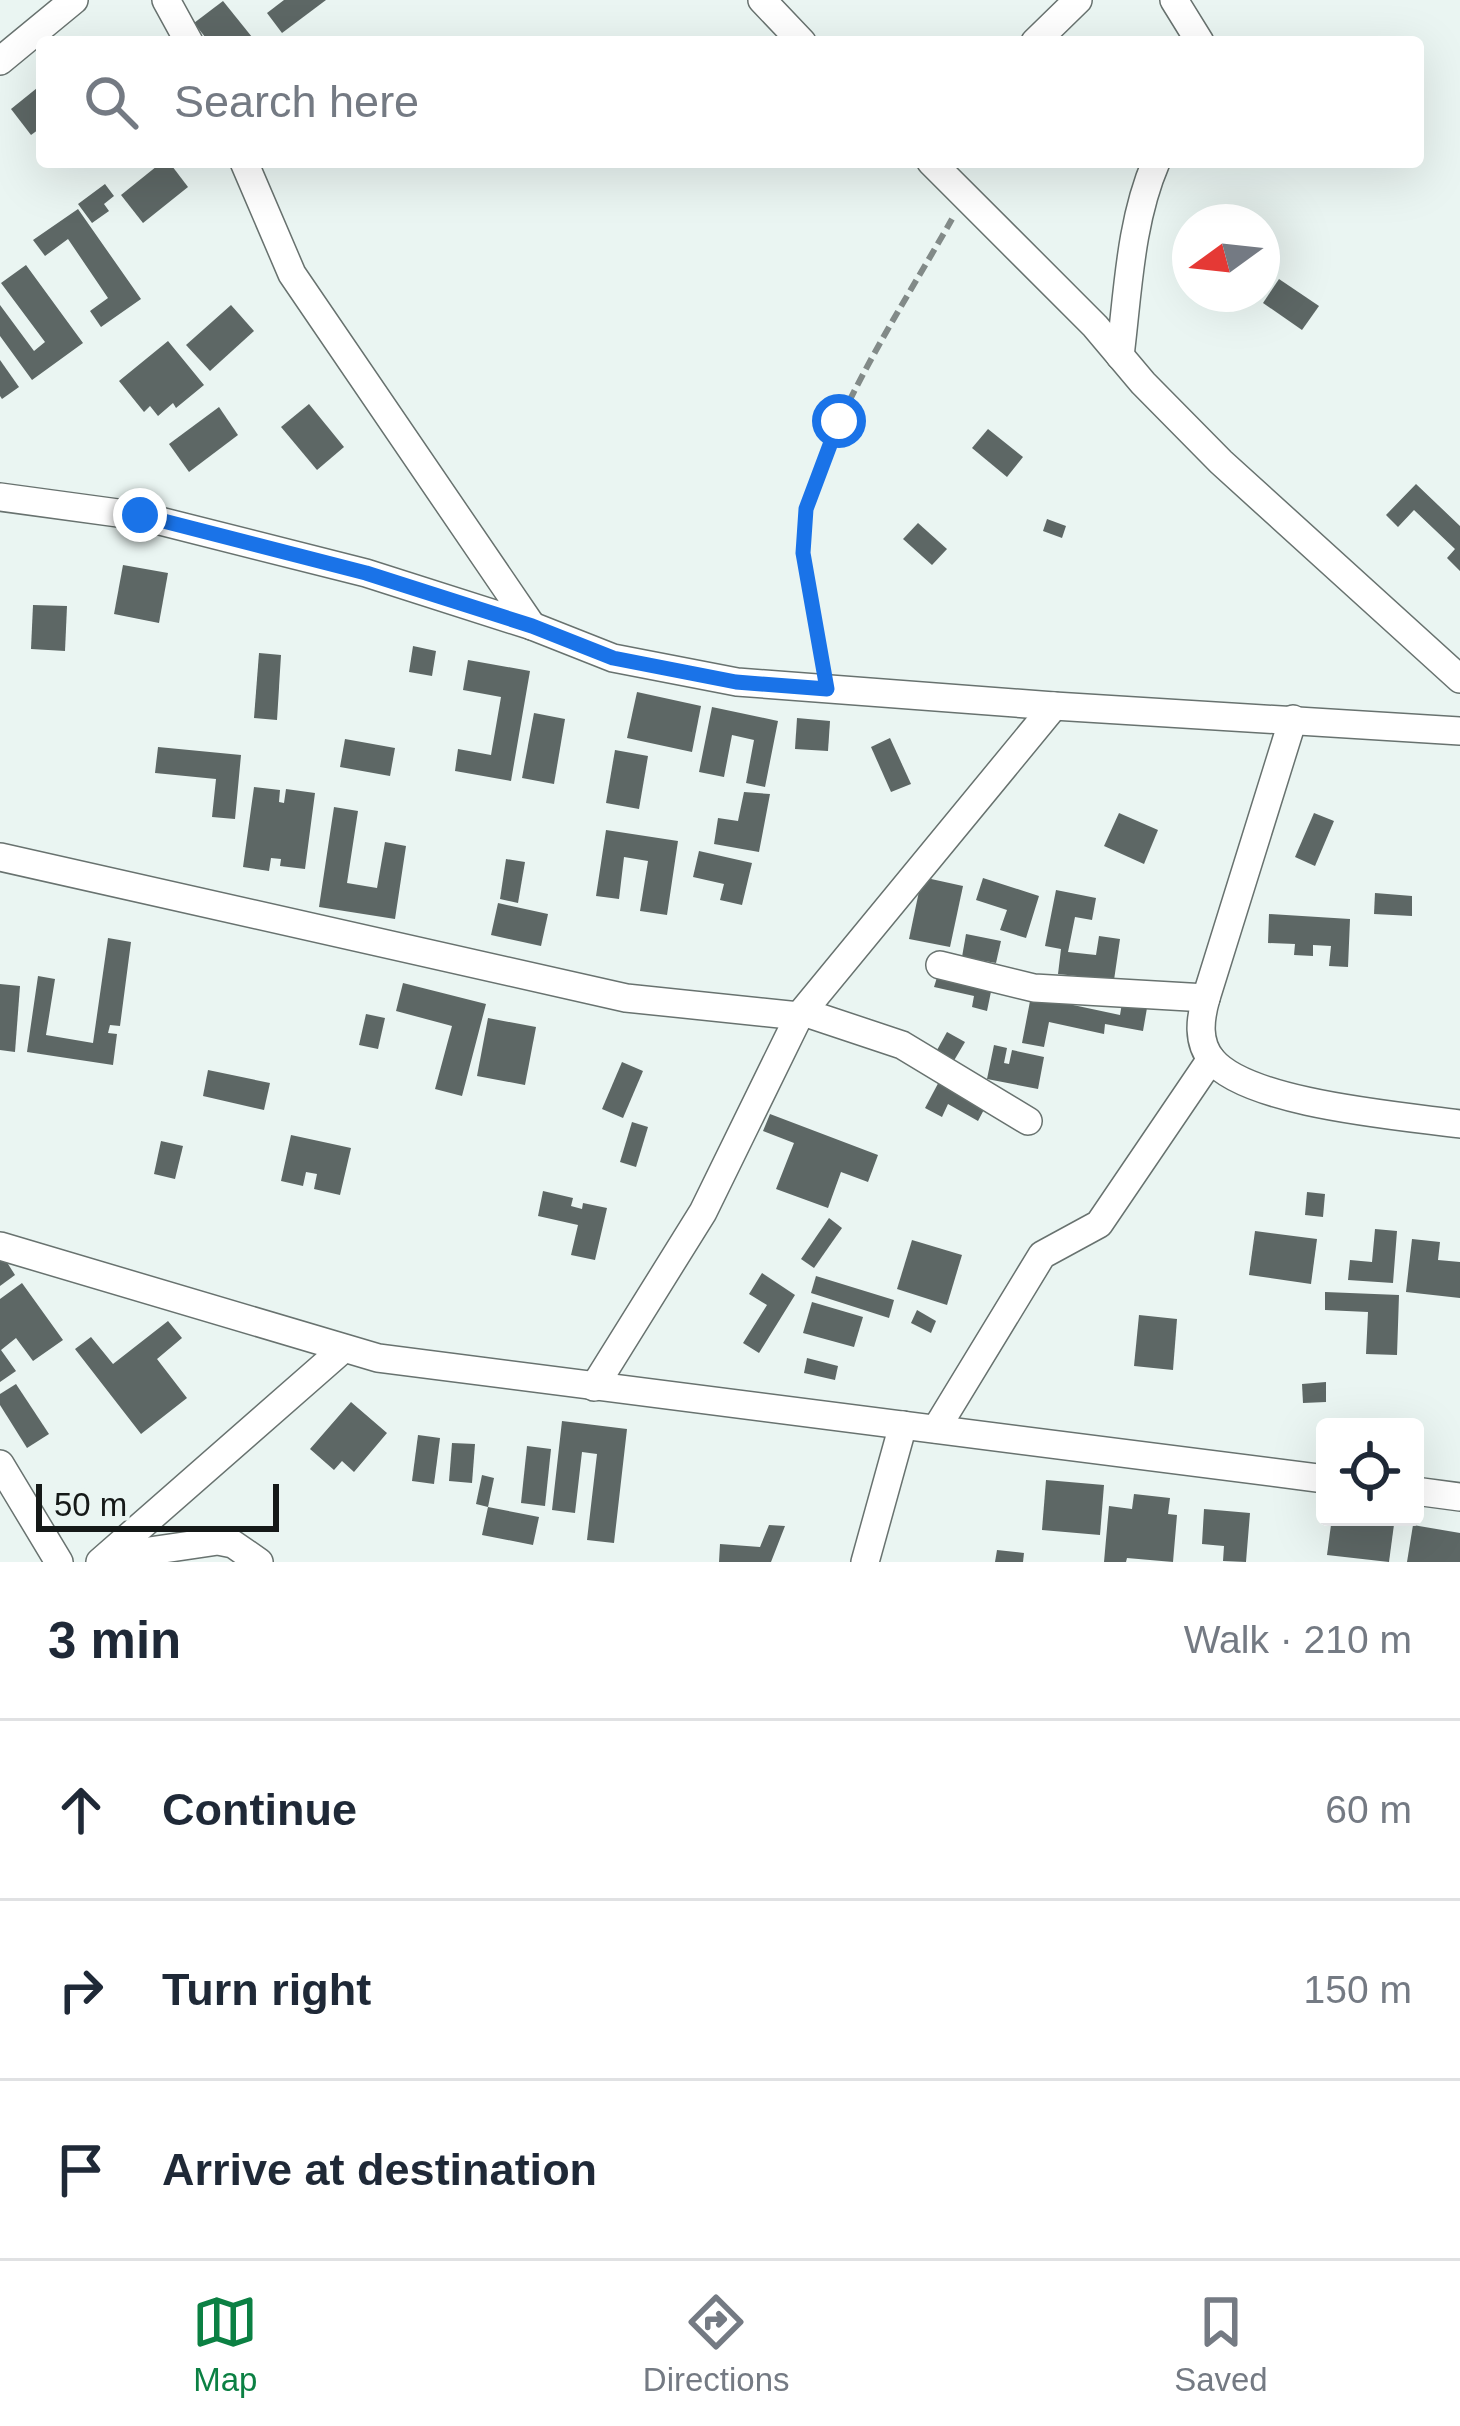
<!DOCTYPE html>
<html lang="en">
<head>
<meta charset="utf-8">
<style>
	body { margin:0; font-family:Arial,sans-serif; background:#f2f2f3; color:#1f2937 }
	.controls { position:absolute; right:36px; bottom:36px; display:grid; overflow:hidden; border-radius:12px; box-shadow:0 12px 48px #0002 }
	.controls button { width:108px; height:108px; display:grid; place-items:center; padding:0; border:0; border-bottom:3px solid #e0e1e3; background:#fff; color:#1f2937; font:60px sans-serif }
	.compass { position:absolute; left:1172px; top:204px; width:108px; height:108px; border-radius:50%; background:#fff; box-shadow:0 12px 48px #0002; rotate:255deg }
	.scale { position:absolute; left:36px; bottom:30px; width:243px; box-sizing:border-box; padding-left:12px; border:6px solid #151918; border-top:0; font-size:33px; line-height:42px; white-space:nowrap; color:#151918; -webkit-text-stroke:9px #eaf5f2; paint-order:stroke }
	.stop { position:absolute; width:36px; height:36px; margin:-27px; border:9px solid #1a73e8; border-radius:50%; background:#fff }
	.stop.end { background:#1a73e8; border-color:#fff; box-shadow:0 3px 12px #0008 }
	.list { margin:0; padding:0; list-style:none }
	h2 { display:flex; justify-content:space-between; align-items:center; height:156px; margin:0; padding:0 48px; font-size:51px }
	h2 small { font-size:39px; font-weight:400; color:#747a83 }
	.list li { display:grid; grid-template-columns:78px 1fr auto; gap:36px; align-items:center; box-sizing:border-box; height:180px; padding:0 48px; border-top:3px solid #e0e1e3 }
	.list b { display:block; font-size:45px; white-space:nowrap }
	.list em { font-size:39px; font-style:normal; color:#747a83 }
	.icon { flex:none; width:66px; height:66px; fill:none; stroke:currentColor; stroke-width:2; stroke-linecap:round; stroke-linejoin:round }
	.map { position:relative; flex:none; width:1460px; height:1562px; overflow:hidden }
	.search { position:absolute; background:#fff; box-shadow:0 12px 48px #0002; left:36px; right:36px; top:36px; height:132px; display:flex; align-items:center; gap:30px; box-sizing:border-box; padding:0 42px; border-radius:12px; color:#747a83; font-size:45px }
	.sheet { height:696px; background:#fff }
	nav { display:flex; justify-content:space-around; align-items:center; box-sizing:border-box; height:168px; border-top:3px solid #e0e1e3; background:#fff; font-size:33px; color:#747a83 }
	nav a { display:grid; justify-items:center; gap:6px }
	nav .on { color:#0b8043 }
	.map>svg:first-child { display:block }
	.building { fill:#5d6765 }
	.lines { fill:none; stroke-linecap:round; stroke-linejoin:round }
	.street-casing { stroke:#68726f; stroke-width:30 }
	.path { stroke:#828a88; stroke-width:6; stroke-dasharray:12 6; stroke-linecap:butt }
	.street { stroke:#fff; stroke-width:27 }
	.route { stroke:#1a73e8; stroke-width:15 }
</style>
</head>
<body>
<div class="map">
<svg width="1460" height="1562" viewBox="0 0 1460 1562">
	<rect width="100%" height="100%" fill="#eaf5f2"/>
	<!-- building -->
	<g class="building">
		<polygon points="284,0 326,0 282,33 267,13"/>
		<polygon points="223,1 256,42 209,42 194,23"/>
		<polygon points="42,84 42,127 31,135 11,109"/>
		<polygon points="162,162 169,162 188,187 143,223 121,195"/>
		<polygon points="105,184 114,196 104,204 109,211 92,223 78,204"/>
		<polygon points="78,209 141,299 101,327 90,311 108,298 68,239 45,256 33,240"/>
		<polygon points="26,265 83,343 32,380 0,336 0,305 34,351 45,342 1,283"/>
		<polygon points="1279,279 1319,306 1302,330 1263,303"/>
		<polygon points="231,305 254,331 210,371 186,345"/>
		<polygon points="168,341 204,385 176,408 173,403 158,416 150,406 144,412 119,381"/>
		<polygon points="0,360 19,387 2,399 0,396"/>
		<polygon points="309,404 344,447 317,470 281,427"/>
		<polygon points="219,407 238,435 189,472 169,444"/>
		<polygon points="988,429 1023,457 1007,477 972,448"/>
		<polygon points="1416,484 1460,526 1460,571 1447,558 1455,549 1414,510 1398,527 1386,515"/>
		<polygon points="1047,519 1066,526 1062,538 1043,531"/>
		<polygon points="918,523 947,549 932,565 903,539"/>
		<polygon points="123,565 168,573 159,623 114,614"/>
		<polygon points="33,605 67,606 65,651 31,649"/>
		<polygon points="413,646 436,651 432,676 409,672"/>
		<polygon points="259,653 281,655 277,720 254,718"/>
		<polygon points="468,660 530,671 511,781 455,771 458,749 491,755 501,697 463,690"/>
		<polygon points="637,692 701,706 692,752 627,738"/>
		<polygon points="712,707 778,721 765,787 746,783 754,740 732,735 724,777 699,772"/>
		<polygon points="534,713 565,719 554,784 522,778"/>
		<polygon points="797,718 830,721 828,751 795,749"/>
		<polygon points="890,738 911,784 891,792 871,747"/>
		<polygon points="345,739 395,748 390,776 340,767"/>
		<polygon points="158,747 241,755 235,819 212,817 216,779 155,773"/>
		<polygon points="615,750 648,756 639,809 606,803"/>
		<polygon points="254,787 280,790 279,802 284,803 286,789 315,793 305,869 280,866 281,859 271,858 269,871 243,867"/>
		<polygon points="744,792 770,794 759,852 714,844 718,818 738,821"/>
		<polygon points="334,807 358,811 347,883 377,888 385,842 406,846 395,919 319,907"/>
		<polygon points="1119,813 1158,830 1144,864 1104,846"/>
		<polygon points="1314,813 1334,821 1315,866 1295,857"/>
		<polygon points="606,830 678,841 667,915 640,911 648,861 624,857 619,899 596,896"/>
		<polygon points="699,851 752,863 742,905 720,900 724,884 693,877"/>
		<polygon points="506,859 525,862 518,903 500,899"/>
		<polygon points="922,877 963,886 950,947 909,939"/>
		<polygon points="983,878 1039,896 1026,938 1000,930 1007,910 976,900"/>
		<polygon points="1056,890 1096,898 1092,920 1075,917 1068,952 1096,955 1099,936 1120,939 1114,980 1058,974 1061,949 1045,946"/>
		<polygon points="1375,893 1412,896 1412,916 1374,914"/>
		<polygon points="498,903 548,914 541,946 491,935"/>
		<polygon points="1269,914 1350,919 1348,967 1329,966 1331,946 1313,945 1313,956 1294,955 1295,944 1268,943"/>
		<polygon points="966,934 1001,941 996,963 962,957"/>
		<polygon points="108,938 131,942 120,1026 110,1025 108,1033 117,1034 113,1065 27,1052 38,976 55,979 46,1035 93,1043"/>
		<polygon points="939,971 993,982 987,1011 972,1007 974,996 934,987"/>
		<polygon points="403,983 486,1004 462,1096 435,1089 452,1026 396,1011"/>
		<polygon points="0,984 20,986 15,1052 0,1050"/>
		<polygon points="1031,996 1120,1015 1122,1003 1147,1008 1143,1031 1105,1024 1104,1034 1049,1022 1044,1047 1022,1043"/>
		<polygon points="366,1014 385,1018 378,1049 359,1045"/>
		<polygon points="488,1018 536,1027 525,1085 477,1076"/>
		<polygon points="947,1032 965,1042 949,1069 932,1059"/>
		<polygon points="994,1045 1007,1048 1004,1063 1009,1064 1012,1050 1044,1057 1038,1089 987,1079"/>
		<polygon points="622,1062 643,1071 623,1118 602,1109"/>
		<polygon points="208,1070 270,1083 264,1110 203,1096"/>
		<polygon points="942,1076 988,1102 978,1121 948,1104 942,1117 925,1108"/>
		<polygon points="770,1114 878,1155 868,1182 841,1172 828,1208 776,1189 794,1143 763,1131"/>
		<polygon points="632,1122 648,1127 636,1167 620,1162"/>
		<polygon points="291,1135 351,1148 340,1195 314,1189 317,1174 306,1172 303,1186 281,1181"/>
		<polygon points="161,1141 183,1146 175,1179 154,1174"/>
		<polygon points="543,1191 573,1198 571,1206 582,1209 583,1203 607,1208 595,1260 571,1255 578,1225 538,1216"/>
		<polygon points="1307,1192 1325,1194 1323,1217 1305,1215"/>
		<polygon points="829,1218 842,1228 814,1268 801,1259"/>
		<polygon points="1375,1229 1397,1231 1393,1283 1348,1280 1350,1260 1372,1262"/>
		<polygon points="1255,1231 1317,1239 1311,1284 1249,1275"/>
		<polygon points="1412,1239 1440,1242 1438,1260 1460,1262 1460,1298 1406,1292"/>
		<polygon points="912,1240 962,1255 947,1305 897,1289"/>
		<polygon points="3,1256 15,1275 0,1286 0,1258"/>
		<polygon points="762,1273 795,1295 759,1353 743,1343 767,1305 749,1294"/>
		<polygon points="816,1276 894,1300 889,1318 811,1293"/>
		<polygon points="22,1283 63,1340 33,1361 16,1338 1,1350 16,1371 0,1382 0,1299"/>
		<polygon points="1325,1292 1399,1295 1397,1355 1366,1354 1368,1312 1325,1310"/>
		<polygon points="812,1302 863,1317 854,1347 803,1333"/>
		<polygon points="917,1310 936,1321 931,1333 911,1323"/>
		<polygon points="1139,1315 1177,1319 1173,1370 1134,1366"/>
		<polygon points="168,1321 182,1338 157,1359 187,1398 141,1434 75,1349 91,1337 113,1364"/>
		<polygon points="807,1358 838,1366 835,1380 804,1373"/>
		<polygon points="1326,1382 1326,1402 1303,1403 1302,1384"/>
		<polygon points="16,1384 49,1434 27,1448 0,1405 0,1394"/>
		<polygon points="351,1402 387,1433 354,1472 342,1461 334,1470 310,1449"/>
		<polygon points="562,1421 627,1429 614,1543 587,1540 597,1454 582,1452 575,1513 552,1510"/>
		<polygon points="418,1435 440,1438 434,1484 412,1481"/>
		<polygon points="452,1443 475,1444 472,1483 449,1481"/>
		<polygon points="527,1446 551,1449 545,1506 521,1503"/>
		<polygon points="482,1475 494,1478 488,1507 476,1504"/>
		<polygon points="1046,1480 1104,1485 1100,1535 1042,1530"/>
		<polygon points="1134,1494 1170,1498 1168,1514 1177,1515 1173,1562 1127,1558 1126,1562 1104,1562 1109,1506 1132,1509"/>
		<polygon points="488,1507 539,1517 533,1545 482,1535"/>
		<polygon points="1204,1509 1250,1513 1246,1562 1223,1561 1224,1546 1202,1544"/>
		<polygon points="1332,1517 1395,1517 1389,1562 1327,1555"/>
		<polygon points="769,1525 785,1526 771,1562 719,1562 720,1544 760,1547"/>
		<polygon points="1413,1525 1460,1533 1460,1562 1407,1562"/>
		<polygon points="997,1550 1024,1553 1023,1562 995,1562"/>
	</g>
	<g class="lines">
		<!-- street casing -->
		<g class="street-casing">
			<g id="street">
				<polyline points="166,0 189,42"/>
				<polyline points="762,0 802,42"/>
				<polyline points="1174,0 1200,42"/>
				<polyline points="1035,42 1078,0"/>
				<polyline points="0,61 74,0"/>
				<polyline points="244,162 292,274 532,626"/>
				<polyline points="931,162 1095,326 1143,383 1221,462 1460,679"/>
				<path d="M1120,356C1128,292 1130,222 1156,162"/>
				<polyline points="0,497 140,516 366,573 532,626 613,658 737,682 1054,706 1460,731"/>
				<path d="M1293,719L1206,998C1200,1019 1197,1042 1212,1060C1249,1104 1402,1116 1460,1124"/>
				<polyline points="0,857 626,998 799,1016"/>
				<polyline points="940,965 1034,988 1206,998"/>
				<polyline points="803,1012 902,1045 1028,1121"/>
				<polyline points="0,1246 378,1358 1325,1479"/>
				<polyline points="594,1387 703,1212 799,1016 1054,706"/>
				<polyline points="936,1429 1042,1255 1099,1224 1211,1059"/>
				<polyline points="0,1464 59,1562"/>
				<polyline points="1415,1491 1460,1497"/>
				<polyline points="108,1557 218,1541 233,1544 259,1562"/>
				<polyline points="100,1562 343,1349"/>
				<polyline points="865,1562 903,1425"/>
			</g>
		</g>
		<!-- path -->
		<path class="path" d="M822,661C816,625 804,587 803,552C799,461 907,300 952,219"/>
		<!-- street -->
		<use href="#street" class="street"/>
	</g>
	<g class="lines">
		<!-- route -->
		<polyline class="route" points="140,515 366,573 532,626 613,658 736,682 827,689 803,553 806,509 839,421"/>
	</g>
</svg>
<div class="controls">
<button><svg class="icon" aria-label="locate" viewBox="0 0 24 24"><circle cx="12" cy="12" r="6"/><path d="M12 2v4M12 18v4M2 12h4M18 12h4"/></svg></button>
</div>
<svg class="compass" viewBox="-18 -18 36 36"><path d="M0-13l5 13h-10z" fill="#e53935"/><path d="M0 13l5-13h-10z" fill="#747a83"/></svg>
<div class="scale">50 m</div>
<div class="stop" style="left:839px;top:421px"></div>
<div class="stop end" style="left:140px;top:515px"></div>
<div class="search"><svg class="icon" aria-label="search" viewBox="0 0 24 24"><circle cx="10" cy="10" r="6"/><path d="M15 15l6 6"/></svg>Search here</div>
</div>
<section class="sheet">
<h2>3 min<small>Walk · 210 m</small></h2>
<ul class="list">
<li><svg class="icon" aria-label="ahead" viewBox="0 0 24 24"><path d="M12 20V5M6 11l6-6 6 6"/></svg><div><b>Continue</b></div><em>60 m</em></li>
<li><svg class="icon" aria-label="right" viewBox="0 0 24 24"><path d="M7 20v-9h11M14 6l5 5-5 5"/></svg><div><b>Turn right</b></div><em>150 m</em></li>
<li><svg class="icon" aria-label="arrive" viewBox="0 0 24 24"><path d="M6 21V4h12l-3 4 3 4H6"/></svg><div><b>Arrive at destination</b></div></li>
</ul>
</section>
<nav>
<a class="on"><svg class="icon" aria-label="map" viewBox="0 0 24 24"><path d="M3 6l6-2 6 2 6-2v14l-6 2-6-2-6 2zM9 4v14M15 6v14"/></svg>Map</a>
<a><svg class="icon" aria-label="directions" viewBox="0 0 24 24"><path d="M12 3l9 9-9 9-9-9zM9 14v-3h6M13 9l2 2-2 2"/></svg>Directions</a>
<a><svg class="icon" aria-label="saved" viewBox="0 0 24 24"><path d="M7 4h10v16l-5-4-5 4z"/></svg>Saved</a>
</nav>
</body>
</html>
